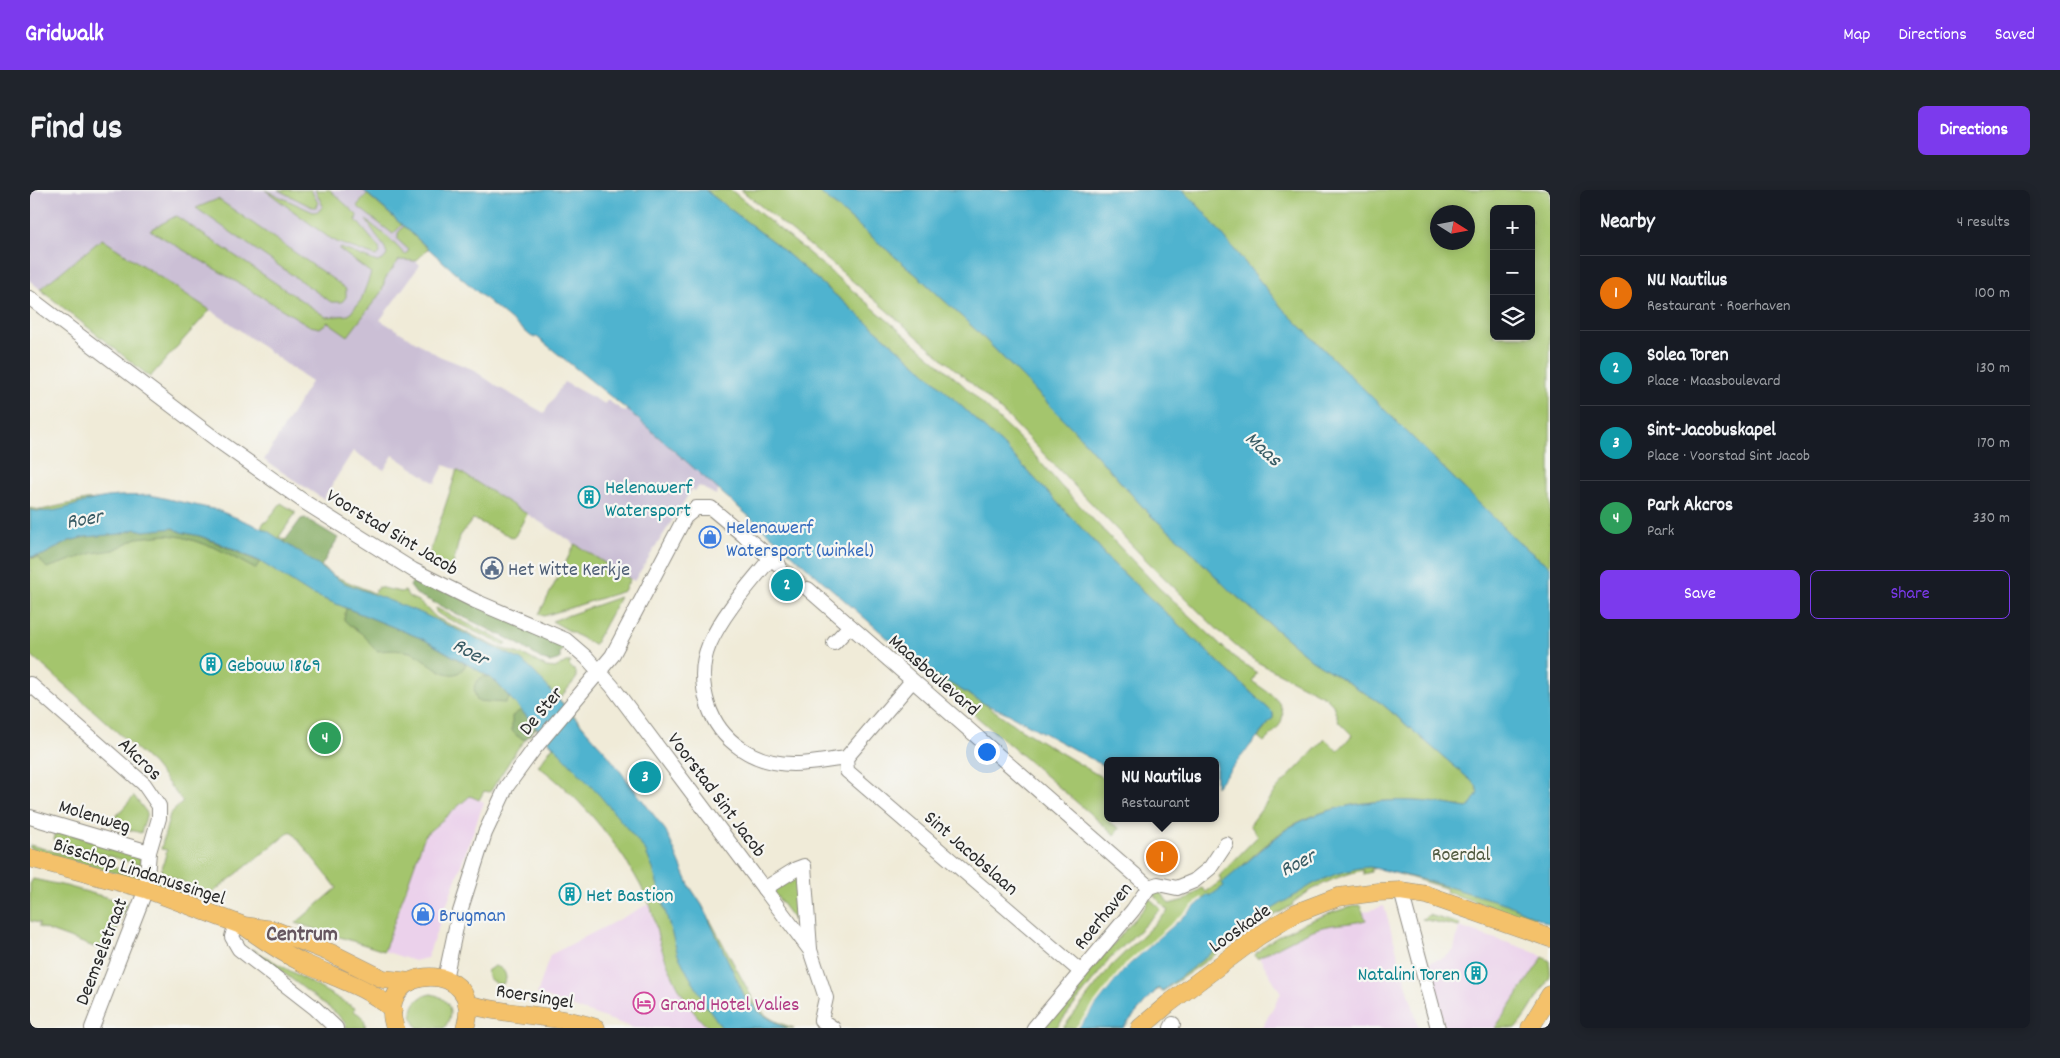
<!DOCTYPE html>
<html lang="en">
<head>
<meta charset="utf-8">
<style>
	body { margin:0; font-family:Dekko,sans-serif; background:#20242c; color:#f1f3f6 }
	.controls { position:absolute; right:15px; top:15px; display:grid; overflow:hidden; border-radius:8px; box-shadow:0 2px 12px #0003 }
	.controls button { width:45px; height:45px; display:grid; place-items:center; padding:0; border:0; border-bottom:1px solid #363941; background:#171b24; color:#f1f3f6; font:25px sans-serif }
	.compass { position:absolute; left:1400px; top:15px; width:45px; height:45px; border-radius:50%; background:#171b24; box-shadow:0 2px 12px #0003; rotate:101deg }
	.you { position:absolute; left:956px; top:561px; width:18px; height:18px; margin:-12px; border:4px solid #fff; border-radius:50%; background:#1a73e8; box-shadow:0 0 0 8px #1a73e833 }
	.badge { display:grid; place-items:center; width:32px; height:32px; border-radius:50%; background:#7c3aed; color:#fff; font-size:16px; font-weight:700 }
	.pin { position:absolute; translate:-50% -50%; border:2px solid #fff; box-shadow:0 1px 5px #0006 }
	.popup { position:absolute; left:1074px; top:567px; width:115px; height:65px; box-sizing:border-box; display:grid; place-content:center; border-radius:8px; background:#171b24; filter:drop-shadow(0 1px 4px #0005); font-size:16px; white-space:nowrap; color:#9ea1a6 }
	.popup b { font-size:19px; color:#f1f3f6 }
	.popup::after { content:''; position:absolute; left:50%; top:100%; margin-left:-10px; border:10px solid transparent; border-top-color:#171b24 }
	.list { margin:0; padding:0; list-style:none }
	h2 { display:flex; justify-content:space-between; align-items:center; height:65px; margin:0; padding:0 20px; font-size:21px }
	h2 small { font-size:16px; font-weight:400; color:#9ea1a6 }
	.list li { display:grid; grid-template-columns:32px 1fr auto; gap:15px; align-items:center; box-sizing:border-box; height:75px; padding:0 20px; border-top:1px solid #363941 }
	.list b { display:block; font-size:19px; white-space:nowrap }
	.list p { margin:0; font-size:16px; white-space:nowrap; color:#9ea1a6 }
	.list em { font-size:16px; font-style:normal; color:#9ea1a6 }
	.actions { display:flex; gap:10px; padding:15px 20px }
	.actions a { flex:1; padding:11px 0; border:1px solid #7c3aed; border-radius:8px; text-align:center; font-size:18px; color:#7c3aed }
	.actions .main { background:#7c3aed; color:#fff }
	.icon { flex:none; width:28px; height:28px; fill:none; stroke:currentColor; stroke-width:2; stroke-linecap:round; stroke-linejoin:round }
	.map { position:relative; flex:none; width:1520px; height:838px; overflow:hidden; border-radius:8px }
	header { display:flex; align-items:center; gap:30px; box-sizing:border-box; height:70px; padding:0 25px; background:#7c3aed; color:#fff }
	header strong { font-size:24px }
	nav { display:flex; gap:28px; margin-inline-start:auto; font-size:18px }
	.intro { display:flex; align-items:center; justify-content:space-between; box-sizing:border-box; height:120px; padding:0 30px }
	h1 { margin:0; font-size:35px }
	.button { padding:12px 22px; border-radius:8px; background:#7c3aed; color:#fff; font-size:18px; font-weight:700 }
	main { display:flex; gap:30px; padding:0 30px }
	aside { flex:1; background:#171b24; border-radius:8px; box-shadow:0 2px 12px #0003 }
	.map>svg:first-child { display:block }
	.built { fill:#ebd1eb }
	.industrial { fill:#cbbfd5 }
	.green { fill:#a4c56d; stroke:#68784c; fill-rule:evenodd }
	.forest { fill:#83aa60; stroke:#576a46 }
	.water { fill:#50b3cf; stroke:#3e6f7d }
	.pier { fill:#f0ebd8 }
	.lines { fill:none; stroke-linecap:round; stroke-linejoin:round }
	.minor-tunnel { stroke:#c9c5b5; stroke-width:14; stroke-dasharray:14 7; stroke-linecap:butt }
	.minor-casing { stroke:#8e8b82; stroke-width:16 }
	.major-casing { stroke:#8e8b82; stroke-width:19 }
	.minor { stroke:#fff; stroke-width:14 }
	.major { stroke:#f4c16a; stroke-width:18 }
	.labels { text-anchor:middle; stroke-width:4.5; stroke-linejoin:round; paint-order:stroke }
	.culture-label { font-size:20px; fill:#0d838f; stroke:#f6f6f2; text-anchor:start }
	.shop-label { font-size:20px; fill:#366cbe; stroke:#f6f6f2; text-anchor:start }
	.street-label { font-size:20px; fill:#2b2b2b; stroke:#f6f6f2 }
	.service-label { font-size:20px; fill:#4e5e75; stroke:#f6f6f2; text-anchor:start }
	.park-label { font-size:20px; fill:#4f593f; stroke:#f6f6f2 }
	.hotel-label { font-size:20px; fill:#b23c85; stroke:#f6f6f2; text-anchor:start }
	.water-label { font-size:21px; font-style:italic; fill:#385b64; stroke:#f6f6f2 }
	.quarter-label { font-size:22px; font-weight:bold; fill:#665760; stroke:#f6f6f2 }
</style>
</head>
<body>
<header>
<strong>Gridwalk</strong>
<nav><a>Map</a><a>Directions</a><a>Saved</a></nav>
</header>
<div class="intro"><h1>Find us</h1><a class="button">Directions</a></div>
<main>
<div class="map">
<svg width="1520" height="838" viewBox="0 0 1520 838">
	<rect width="100%" height="100%" fill="#f6f6f2"/>
	<filter id="ink" filterUnits="userSpaceOnUse"><feTurbulence type="fractalNoise" baseFrequency=".02" numOctaves="2"/><feDisplacementMap in="SourceGraphic" scale="10" xChannelSelector="R" yChannelSelector="G"/><feConvolveMatrix kernelMatrix="1 2 1 2 8 2 1 2 1" color-interpolation-filters="sRGB"/></filter>
	<filter id="wash" filterUnits="userSpaceOnUse"><feTurbulence type="fractalNoise" baseFrequency=".0096" numOctaves="4" result="noise"/><feDisplacementMap in="SourceGraphic" scale="20" xChannelSelector="R" yChannelSelector="G"/><feGaussianBlur stdDeviation="1.12" result="paint"/><feColorMatrix in="noise" values="0 0 0 0 0 0 0 0 0 0 0 0 0 0 0 0 0 1.4 0 .05"/><feComposite in="paint" operator="in"/></filter>
	<g filter="url(#wash)">
		<rect width="100%" height="100%" fill="#f0ebd8"/>
		<!-- built -->
		<g class="built">
			<polygon points="440,606 454,612 397,768 384,771 354,761 395,645"/>
			<polygon points="619,714 631,758 639,777 660,816 679,838 604,838 507,804 520,765"/>
			<polygon points="1330,715 1333,722 1354,716 1389,838 1232,838 1251,803 1226,762 1257,742 1292,725 1318,717"/>
			<polygon points="1429,737 1503,761 1513,767 1465,838 1415,838 1396,773 1415,767 1424,760"/>
		</g>
		<!-- industrial -->
		<polygon class="industrial" points="0,0 333,0 398,59 386,71 390,75 350,130 409,166 442,179 468,197 514,223 534,192 575,214 577,210 595,222 598,220 689,299 686,305 669,296 665,301 662,299 604,391 427,280 414,275 405,293 363,265 354,280 323,261 293,309 234,270 281,192 200,133 72,49 10,99 0,91"/>
		<!-- green -->
		<g class="green">
			<polygon points="235,0 283,22 289,21 293,16 285,0 300,0 327,25 326,30 349,58 350,63 346,66 309,53 298,47"/>
			<polygon points="248,0 281,0 288,13 286,17 282,17"/>
			<path d="M675,0H701L774,59L931,193L994,253L1030,295L1129,398L1204,467L1227,483L1222,491C1235,501 1261,513 1250,534C1247,540 1239,547 1234,552L1228,547L1243,528V523L1074,365L1071,359L976,258L896,183L746,54Z"/>
			<path d="M711,0H787L891,89L946,140L1043,239L1120,325L1151,351L1198,399L1282,470L1351,513L1446,595L1448,603L1439,618H1436C1378,605 1313,608 1261,636C1248,643 1218,670 1208,680L1303,630L1505,727L1503,731L1416,702L1417,699L1412,697L1349,678L1341,679V682L1333,684V680C1307,686 1283,697 1262,713L1263,715L1224,737L1132,802L1128,799L1089,838H1033L1082,775L1138,721L1123,704L1131,702L1139,714L1158,709L1172,698L1176,702L1191,691L1189,686L1228,646L1220,635L1245,601L1295,549L1308,561L1322,545L1309,532L1303,515L1295,507L1229,473L1215,464L1192,444L1116,370L981,230L941,193L805,76Z"/>
			<path d="M1153,0H1520V377L1488,352L1252,118L1172,20ZM1464,19H1501V146H1464ZM1408,22H1438V52H1408Z"/>
			<polygon points="337,4 372,35 363,44 327,16"/>
			<polygon points="188,9 307,92 316,99 316,107 312,112 301,112 166,18"/>
			<polygon points="146,26 296,127 319,125 331,110 341,83 309,59 311,58 347,72 353,70 357,65 355,58 336,30 360,49 375,65 379,60 368,50 368,43 374,36 398,59 386,71 369,70 355,89 352,101 318,146 298,132 290,138 280,136 120,40"/>
			<polygon points="72,49 180,120 120,187 10,99"/>
			<polygon points="427,280 497,324 484,348 443,329 430,346 421,383 396,374"/>
			<path d="M104,306L236,340L231,338L234,332H236L251,313L265,322V324L249,347L258,351L304,386L344,403L348,397L371,402L375,401L379,407L388,411L407,428L467,457L496,466L516,477L525,478L536,472H541L539,475L546,482V489L529,509L548,530L633,639L660,697L672,715L726,815C737,829 748,833 764,838H679C657,820 641,785 631,757C626,743 625,727 619,713C597,663 552,608 508,576L523,556L506,538L488,558L460,602L454,601L449,610L440,606L395,645L354,761L266,733L307,698L261,641L181,704L131,682L137,660L131,659L140,624L153,612L123,574L0,464V367L13,365L0,366V318L11,320L56,310ZM229,371L258,383L305,413L296,410Z"/>
			<polygon points="545,354 600,389 594,401 514,426 509,424"/>
			<polygon points="590,407 564,455 522,431"/>
			<polygon points="406,418 477,453 477,454 473,455 410,425 406,422"/>
			<polygon points="904,484 955,514 989,538 1078,591 1078,628 1080,628 1078,631 1089,638 1085,645 913,498 902,487"/>
			<polygon points="104,606 117,623 111,643 79,634"/>
			<polygon points="26,639 110,666 111,675 24,650"/>
			<polygon points="0,655 112,685 111,690 6,661 0,658"/>
			<polygon points="768,684 772,740 742,700"/>
			<polygon points="3,689 36,696 97,713 78,762 9,737 9,733 0,731 0,694"/>
			<path d="M123,690C139,688 154,700 166,708L122,693Z"/>
			<polygon points="1119,708 1131,719 1079,770 1027,837 1011,838 1116,716"/>
			<path d="M1330,715L1336,730C1318,735 1300,733 1283,740C1264,748 1245,759 1227,768L1225,765C1240,744 1305,719 1330,715Z"/>
			<polygon points="1399,725 1430,734 1429,737 1392,729"/>
			<path d="M222,759L325,818L324,821C330,825 337,829 335,838H316V834L306,823Z"/>
			<polygon points="1513,767 1520,771 1520,787 1497,824 1486,838 1465,838"/>
			<path d="M464,776C471,777 476,781 476,789L473,794C464,795 457,789 457,781Z"/>
			<path d="M401,804C419,807 426,823 414,838H388C376,823 383,807 401,804Z"/>
		</g>
		<!-- forest -->
		<g class="forest">
			<polygon points="275,328 308,348 290,378 254,352 271,329"/>
			<polygon points="130,338 144,338 151,342 170,346 230,372 225,379 186,358 152,347 137,345 107,348 84,360 63,363 17,378 8,368 0,368 13,365 39,351 55,347 89,344 107,339 114,341"/>
			<polygon points="386,386 523,452 533,458 530,463 530,469 520,472 513,470 485,452 386,404 380,396"/>
			<path d="M316,418L393,449L436,474C422,501 397,467 380,462C371,460 358,460 348,461C342,458 341,454 337,449C331,441 321,438 314,430Z"/>
			<path d="M454,486C465,487 472,499 479,507L475,513L447,511C443,499 442,492 454,486Z"/>
			<polygon points="491,520 506,537 495,550 487,546 482,541 482,526"/>
		</g>
		<!-- water -->
		<g class="water">
			<path d="M333,0H675L746,54L896,183L976,258L1071,359L1074,365L1243,523V528L1186,597V571H1078V578L977,523L955,514L904,484L902,487L601,223L507,147H502C443,101 389,49 333,0Z"/>
			<path d="M787,0H1153L1172,20L1252,118L1488,352L1520,377V734L1477,714L1398,691L1340,677L1329,678L1306,684L1285,693L1221,732L1132,801L1128,798L1093,838H1048L1096,777L1179,704L1180,706L1194,696L1192,693C1208,680 1224,666 1239,653C1246,648 1253,641 1260,637C1312,608 1379,605 1436,618L1439,617L1448,603L1446,595L1351,513L1282,470L1198,399L1151,351L1120,325L1043,239L946,140L891,89Z"/>
			<path d="M120,305L187,320L222,334L236,340L272,364L312,392L391,423L491,470L504,482L574,560L636,641L660,697L672,715L716,809L732,824L750,835L758,838H692L677,816L671,817V815L676,814L658,784L648,765L623,679L615,660L571,607L507,538L466,492L458,486L393,449L279,403L229,371L187,352L170,346L151,342L144,338L114,341L106,339L89,344L55,347L39,351L13,365L0,367V320C28,326 46,312 72,308C88,305 104,306 120,305Z"/>
		</g>
		<!-- pier -->
		<polygon class="pier" points="1172,707 1173,709 1096,777 1048,838 1045,838 1094,775"/>
	</g>
	<g filter="url(#ink)">
		<g class="lines">
			<!-- minor-tunnel -->
			<polyline class="minor-tunnel" points="749,375 778,399"/>
			<!-- minor casing -->
			<g class="minor-casing">
				<g id="minor">
					<polyline points="0,108 187,250 276,313 383,380 445,411 536,450 557,468 582,496 780,760 796,808 791,830 803,838"/>
					<path d="M741,368C719,395 693,423 679,455C671,474 672,496 678,515C690,552 725,574 763,574C781,574 799,570 816,568L882,491"/>
					<polyline points="778,399 1119,697"/>
					<polyline points="804,453 820,436"/>
					<polyline points="0,494 114,594 129,616 129,628 119,662 116,699 62,838"/>
					<polyline points="816,568 817,581 1051,782"/>
					<polyline points="0,627 119,662"/>
					<polyline points="734,699 766,679 774,676 780,759"/>
					<polyline points="1371,701 1408,838"/>
					<polyline points="206,733 202,747 209,759 285,818 306,838"/>
					<polyline points="415,789 428,728 455,643 477,596 504,559 582,466 655,327 666,318 681,318 749,375"/>
					<polyline points="1004,838 1103,720 1119,697 1128,694 1147,698 1164,691 1180,678 1196,654"/>
					<polyline points="1141,838 1143,834"/>
				</g>
			</g>
			<!-- major casing -->
			<g class="major-casing">
				<g id="major">
					<polyline points="0,668 116,699 214,736 244,740 301,763 353,789 380,792"/>
					<path d="M217,738C235,751 253,763 273,773C303,787 339,797 363,820"/>
					<path d="M437,814C479,826 524,824 566,838"/>
					<path d="M365,838C342,771 458,769 435,838"/>
					<polyline points="1110,838 1138,814 1229,746 1266,723 1308,707 1348,702 1371,701 1397,705 1520,748"/>
					<polyline points="1500,838 1520,805"/>
				</g>
			</g>
			<!-- minor -->
			<use href="#minor" class="minor"/>
			<!-- major -->
			<use href="#major" class="major"/>
		</g>
	</g>
	<!-- icons -->
	<defs>
		<g id="building-ring" transform="scale(1.125)"><circle r="9.5" fill="#f6f6f2" stroke="#0f9aa8" stroke-width="1.5"/><path d="M-4-6H4V6H1V3H-1V6H-4ZM-2.5-4.3h1.7v1.8h-1.7ZM.8-4.3h1.7v1.8H.8ZM-2.5-1h1.7V.8h-1.7ZM.8-1h1.7V.8H.8Z" fill="#0f9aa8"/></g>
		<g id="shop-ring" transform="scale(1.125)"><circle r="9.5" fill="#f6f6f2" stroke="#3f7fe0" stroke-width="1.5"/><path d="M-5-2.5h2.3a2.7 3.5 0 0 1 5.4 0H5L5.5 6h-11ZM-1.5-2.5h3a1.5 2.3 0 0 0-3 0Z" fill="#3f7fe0"/></g>
		<g id="civic-ring" transform="scale(1.125)"><circle r="9.5" fill="#f6f6f2" stroke="#5c6f8a" stroke-width="1.5"/><path d="M-.6-6.5H3V-4.5H.6V-3L4-1V1h2V6H-6V1h2V-1L-.6-3ZM-1.2 2.5V6h2.4V2.5Z" fill="#5c6f8a"/></g>
		<g id="hotel-ring" transform="scale(1.125)"><circle r="9.5" fill="#f6f6f2" stroke="#d1479c" stroke-width="1.5"/><path d="M-6-4.5h1.5V1H6V5H4.5V3h-9V5H-6ZM-4 0a1.8 1.8 0 1 1 3.6 0ZM.5 0V-2.5h3Q6-2.5 6 0Z" fill="#d1479c"/></g>
	</defs>
	<g fill-rule="evenodd">
		<use href="#building-ring" x="559" y="307"/>
		<use href="#shop-ring" x="680" y="347"/>
		<use href="#civic-ring" x="462" y="378"/>
		<use href="#building-ring" x="181" y="474"/>
		<use href="#building-ring" x="540" y="704"/>
		<use href="#shop-ring" x="393" y="724"/>
		<use href="#building-ring" x="1446" y="783"/>
		<use href="#hotel-ring" x="614" y="813"/>
	</g>
	<g class="labels">
		<!-- culture labels -->
		<g class="culture-label">
			<text x="575" y="303">Helenawerf<tspan x="575" dy="23">Watersport</tspan></text>
			<text x="197" y="481">Gebouw 1869</text>
			<text x="556" y="711">Het Bastion</text>
			<text x="1430" y="790" text-anchor="end">Natalini Toren</text>
		</g>
		<!-- shop labels -->
		<g class="shop-label">
			<text x="696" y="343">Helenawerf<tspan x="696" dy="23">Watersport (winkel)</tspan></text>
			<text x="409" y="731">Brugman</text>
		</g>
		<!-- street labels -->
		<g class="street-label">
			<text transform="translate(363 341) rotate(31)" y="7">Voorstad Sint Jacob</text>
			<text transform="translate(905 484) rotate(41)" y="7">Maasboulevard</text>
			<text transform="translate(510 520) rotate(-50)" y="7">De Ster</text>
			<text transform="translate(111 568) rotate(44)" y="7">Akcros</text>
			<text transform="translate(688 604) rotate(53)" y="7">Voorstad Sint Jacob</text>
			<text transform="translate(65 625) rotate(17)" y="7">Molenweg</text>
			<text transform="translate(942 662) rotate(41)" y="7">Sint Jacobslaan</text>
			<text transform="translate(110 680) rotate(18)" y="7">Bisschop Lindanussingel</text>
			<text transform="translate(1072 725) rotate(-51)" y="7">Roerhaven</text>
			<text transform="translate(1209 737) rotate(-35)" y="7">Looskade</text>
			<text transform="translate(70 761) rotate(-69)" y="7">Deemselstraat</text>
			<text transform="translate(505 805) rotate(9)" y="7">Roersingel</text>
		</g>
		<!-- service labels -->
		<g class="service-label">
			<text x="478" y="385">Het Witte Kerkje</text>
		</g>
		<!-- park labels -->
		<g class="park-label">
			<text x="1431" y="670">Roerdal</text>
		</g>
		<!-- hotel labels -->
		<g class="hotel-label">
			<text x="630" y="820">Grand Hotel Valies</text>
		</g>
		<!-- water labels -->
		<g class="water-label">
			<text transform="translate(1234 258) rotate(42)" y="7">Maas</text>
			<text transform="translate(54 328) rotate(-10)" y="7">Roer</text>
			<text transform="translate(441 461) rotate(29)" y="7">Roer</text>
			<text transform="translate(1267 672) rotate(-27)" y="7">Roer</text>
		</g>
		<!-- quarter labels -->
		<g class="quarter-label">
			<text x="272" y="750">Centrum</text>
		</g>
	</g>
</svg>
<div class="controls">
<button>+</button>
<button>−</button>
<button><svg class="icon" aria-label="layers" viewBox="0 0 24 24"><path d="M12 4l9 5-9 5-9-5zM3 14l9 5 9-5"/></svg></button>
</div>
<svg class="compass" viewBox="-18 -18 36 36"><path d="M0-13l5 13h-10z" fill="#e53935"/><path d="M0 13l5-13h-10z" fill="#9ea1a6"/></svg>
<div class="you"></div>
<div class="pin badge" style="left:1132px;top:667px;background:#e8710a">1</div>
<div class="popup"><b>NU Nautilus</b>Restaurant</div>
<div class="pin badge" style="left:757px;top:395px;background:#0f9aa8">2</div>
<div class="pin badge" style="left:615px;top:587px;background:#0f9aa8">3</div>
<div class="pin badge" style="left:295px;top:548px;background:#2e9e5b">4</div>
</div>
<aside>
<h2>Nearby<small>4 results</small></h2>
<ul class="list">
<li><span class="badge" style="background:#e8710a">1</span><div><b>NU Nautilus</b><p>Restaurant · Roerhaven</p></div><em>100 m</em></li>
<li><span class="badge" style="background:#0f9aa8">2</span><div><b>Solea Toren</b><p>Place · Maasboulevard</p></div><em>130 m</em></li>
<li><span class="badge" style="background:#0f9aa8">3</span><div><b>Sint-Jacobuskapel</b><p>Place · Voorstad Sint Jacob</p></div><em>170 m</em></li>
<li><span class="badge" style="background:#2e9e5b">4</span><div><b>Park Akcros</b><p>Park</p></div><em>330 m</em></li>
</ul>
<div class="actions"><a class="main">Save</a><a>Share</a></div>
</aside>
</main>
</body>
</html>
